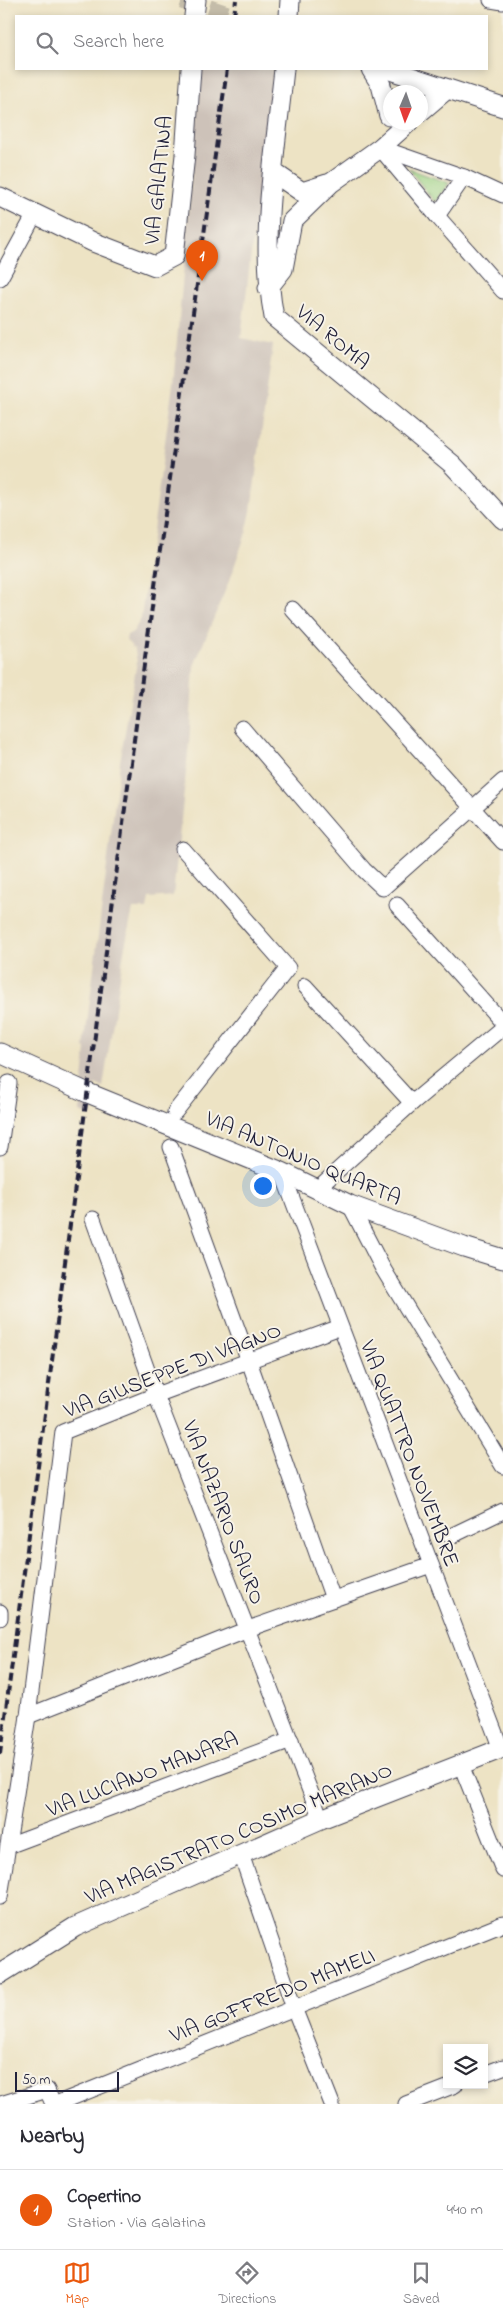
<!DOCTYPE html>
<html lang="en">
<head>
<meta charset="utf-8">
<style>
	body { margin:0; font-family:"Indie Flower",sans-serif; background:#f2f2f3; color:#2b2b33 }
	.controls { position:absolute; right:15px; bottom:15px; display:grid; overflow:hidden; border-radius:0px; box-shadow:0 2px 8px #0003 }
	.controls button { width:45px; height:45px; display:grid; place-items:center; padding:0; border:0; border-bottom:1px solid #e1e1e2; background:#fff; color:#2b2b33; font:25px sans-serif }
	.compass { position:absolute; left:383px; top:85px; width:45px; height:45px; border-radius:50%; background:#fff; box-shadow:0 2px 8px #0003; rotate:182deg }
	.scale { position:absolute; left:15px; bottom:12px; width:104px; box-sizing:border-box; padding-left:5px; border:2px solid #22223b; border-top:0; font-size:14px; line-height:18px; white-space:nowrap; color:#22223b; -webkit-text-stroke:4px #f7f3e8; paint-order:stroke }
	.you { position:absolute; left:262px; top:1185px; width:18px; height:18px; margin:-12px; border:4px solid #fff; border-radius:50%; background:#1a73e8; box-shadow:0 0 0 8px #1a73e833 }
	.badge { display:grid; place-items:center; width:32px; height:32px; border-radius:50%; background:#ea580c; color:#fff; font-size:16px; font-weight:700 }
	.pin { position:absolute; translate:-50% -41px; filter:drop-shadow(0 1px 2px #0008) }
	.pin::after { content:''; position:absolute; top:26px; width:18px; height:15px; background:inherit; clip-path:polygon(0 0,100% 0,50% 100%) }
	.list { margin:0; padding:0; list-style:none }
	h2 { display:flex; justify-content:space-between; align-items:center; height:65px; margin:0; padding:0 20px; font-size:21px }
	h2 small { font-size:16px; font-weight:400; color:#7c7c81 }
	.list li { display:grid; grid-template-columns:32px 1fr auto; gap:15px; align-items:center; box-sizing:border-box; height:80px; padding:0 20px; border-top:1px solid #e1e1e2 }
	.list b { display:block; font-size:19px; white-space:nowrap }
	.list p { margin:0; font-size:16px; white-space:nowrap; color:#7c7c81 }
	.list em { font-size:16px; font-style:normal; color:#7c7c81 }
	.icon { flex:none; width:28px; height:28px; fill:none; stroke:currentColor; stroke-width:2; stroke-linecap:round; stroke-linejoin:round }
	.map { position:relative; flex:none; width:503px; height:2104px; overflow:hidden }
	.search { position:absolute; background:#fff; box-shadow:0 2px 8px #0003; left:15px; right:15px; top:15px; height:55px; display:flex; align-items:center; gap:12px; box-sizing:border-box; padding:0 18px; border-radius:0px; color:#7c7c81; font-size:19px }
	.sheet { height:145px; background:#fff }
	nav { display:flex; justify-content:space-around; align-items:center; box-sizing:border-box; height:70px; border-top:1px solid #e1e1e2; background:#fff; font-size:14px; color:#7c7c81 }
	nav a { display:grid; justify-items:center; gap:2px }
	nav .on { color:#ea580c }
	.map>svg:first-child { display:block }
	.industrial { fill:#cdc2b9 }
	.green { fill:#9cd284; stroke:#5f7a60 }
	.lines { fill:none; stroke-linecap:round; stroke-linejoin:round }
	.tertiary-tunnel { stroke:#c4bca9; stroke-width:19; stroke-dasharray:19 9; stroke-linecap:butt }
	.minor-casing { stroke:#403f50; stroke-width:17 }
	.tertiary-casing { stroke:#403f50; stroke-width:21 }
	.minor { stroke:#fff; stroke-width:15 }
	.tertiary { stroke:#fff; stroke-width:19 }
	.rail { stroke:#22223b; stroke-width:4; stroke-dasharray:8 4; stroke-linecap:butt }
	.labels { text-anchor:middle; stroke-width:4; stroke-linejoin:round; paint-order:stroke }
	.street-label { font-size:22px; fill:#22223b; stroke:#f7f3e8 }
</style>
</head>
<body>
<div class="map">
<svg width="503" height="2104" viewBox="0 0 503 2104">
	<rect width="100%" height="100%" fill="#f7f3e8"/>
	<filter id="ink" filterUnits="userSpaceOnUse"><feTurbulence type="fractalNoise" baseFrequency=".02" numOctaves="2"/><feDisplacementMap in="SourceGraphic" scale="10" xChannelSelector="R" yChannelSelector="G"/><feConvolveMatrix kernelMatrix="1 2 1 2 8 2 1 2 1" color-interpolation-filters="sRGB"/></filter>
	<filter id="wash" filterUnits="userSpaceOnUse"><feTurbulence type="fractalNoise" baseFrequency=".0096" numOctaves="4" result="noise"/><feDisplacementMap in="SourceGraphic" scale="20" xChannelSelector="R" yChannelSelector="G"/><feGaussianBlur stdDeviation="1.12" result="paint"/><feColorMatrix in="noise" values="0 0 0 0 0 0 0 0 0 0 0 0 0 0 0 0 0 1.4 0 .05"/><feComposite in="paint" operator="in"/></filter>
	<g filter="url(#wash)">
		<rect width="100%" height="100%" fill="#ede3c4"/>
		<!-- industrial -->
		<polygon class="industrial" points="202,69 273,69 257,228 254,228 241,338 273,345 251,511 246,533 229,581 194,666 189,743 173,896 149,898 147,909 133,909 124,951 103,1087 95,1084 90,1116 80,1112 86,1049 84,1048 120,762 137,662 135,650 126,640 127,635 133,632 141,619 173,384"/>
		<!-- green -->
		<polygon class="green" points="409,169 449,183 435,202"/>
	</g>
	<g filter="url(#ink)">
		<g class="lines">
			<!-- tertiary-tunnel -->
			<polyline class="tertiary-tunnel" points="182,0 230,16"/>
			<!-- minor casing -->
			<g class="minor-casing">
				<g id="minor">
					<polyline points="491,0 503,2"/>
					<polyline points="380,148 437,216 503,291"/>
					<polyline points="381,148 464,177 503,195"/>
					<polyline points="437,216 464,177"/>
					<polyline points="0,278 35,214"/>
					<polyline points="292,609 503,842"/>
					<polyline points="242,728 364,870 383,888 503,781"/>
					<polyline points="397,905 503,1023"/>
					<polyline points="305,986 412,1103"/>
					<polyline points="175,1112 288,968 183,849"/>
					<polyline points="0,1147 9,1083"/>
					<polyline points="171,1147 249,1361 333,1599"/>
					<polyline points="282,1172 501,1749"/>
					<polyline points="317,1189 412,1103 503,1027"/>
					<polyline points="350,1205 382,1267 503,1466"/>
					<polyline points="93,1219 156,1395 321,1819"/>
					<polyline points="451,1536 503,1511"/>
					<polyline points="0,1612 0,1618"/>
					<polyline points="28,1716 248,1629 431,1565"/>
					<polyline points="461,1765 503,1870"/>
					<polyline points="8,1846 291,1740"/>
					<polyline points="241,1854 294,2008 332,2104"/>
					<polyline points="0,1897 28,1716 63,1432 156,1395 340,1327"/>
					<polyline points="484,2074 503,2067"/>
					<polyline points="1,2104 47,2090 53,2104"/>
					<polyline points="56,2104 503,1924"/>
					<polyline points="406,2104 455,2085"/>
				</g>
			</g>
			<!-- tertiary casing -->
			<g class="tertiary-casing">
				<g id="tertiary">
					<polyline points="194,16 196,0"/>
					<polyline points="289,16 290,0"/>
					<path d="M284,69C276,147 259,240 274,317L452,464L503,519"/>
					<polyline points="371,69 381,85 389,116"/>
					<polyline points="387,69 503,107"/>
					<polyline points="420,112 447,89"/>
					<polyline points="273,172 302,192 327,184"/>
					<polyline points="0,197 93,242 155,266 174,256 185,155 191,69"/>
					<polyline points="268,288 283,269 292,221 331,183 380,148 409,122"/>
					<polyline points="0,1053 88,1093 282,1172 350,1205 464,1247 503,1259"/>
					<polyline points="0,1974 75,1927 321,1819 503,1748"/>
				</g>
			</g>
			<!-- minor -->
			<use href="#minor" class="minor"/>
			<!-- tertiary -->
			<use href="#tertiary" class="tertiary"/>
			<!-- rail -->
			<g class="rail">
				<polyline points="234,16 236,0"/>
				<polyline points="0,1754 143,672 227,69"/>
			</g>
		</g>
	</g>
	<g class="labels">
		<!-- street labels -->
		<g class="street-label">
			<text transform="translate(157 180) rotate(-84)" y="8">VIA GALATINA</text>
			<text transform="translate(334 336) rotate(40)" y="8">VIA ROMA</text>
			<text transform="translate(304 1157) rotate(23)" y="8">VIA ANTONIO QUARTA</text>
			<text transform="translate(172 1369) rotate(-21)" y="8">VIA GIUSEPPE DI VAGNO</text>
			<text transform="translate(411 1453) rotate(69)" y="8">VIA QUATTRO NOVEMBRE</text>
			<text transform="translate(225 1512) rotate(69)" y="8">VIA NAZARIO SAURO</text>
			<text transform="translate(142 1773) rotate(-21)" y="8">VIA LUCIANO MANARA</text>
			<text transform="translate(238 1832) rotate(-23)" y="8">VIA MAGISTRATO COSIMO MARIANO</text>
			<text transform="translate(272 1994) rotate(-22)" y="8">VIA GOFFREDO MAMELI</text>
		</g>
	</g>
</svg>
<div class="controls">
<button><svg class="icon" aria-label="layers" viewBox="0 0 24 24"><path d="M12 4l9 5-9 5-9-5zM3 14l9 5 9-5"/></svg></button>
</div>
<svg class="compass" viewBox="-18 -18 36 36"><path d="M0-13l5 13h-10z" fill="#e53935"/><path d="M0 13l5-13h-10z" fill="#7c7c81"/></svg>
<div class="scale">50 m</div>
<div class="you"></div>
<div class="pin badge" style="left:202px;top:281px">1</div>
<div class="search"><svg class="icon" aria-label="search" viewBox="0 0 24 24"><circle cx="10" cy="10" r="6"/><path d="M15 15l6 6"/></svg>Search here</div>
</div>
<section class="sheet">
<h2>Nearby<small></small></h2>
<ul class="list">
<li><span class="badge">1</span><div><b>Copertino</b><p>Station · Via Galatina</p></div><em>440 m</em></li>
</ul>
</section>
<nav>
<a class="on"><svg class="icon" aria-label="map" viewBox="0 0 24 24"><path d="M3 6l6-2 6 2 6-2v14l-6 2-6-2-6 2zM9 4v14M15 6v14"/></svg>Map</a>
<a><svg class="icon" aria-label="directions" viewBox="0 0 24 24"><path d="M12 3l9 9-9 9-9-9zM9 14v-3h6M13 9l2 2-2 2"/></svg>Directions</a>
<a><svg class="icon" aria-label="saved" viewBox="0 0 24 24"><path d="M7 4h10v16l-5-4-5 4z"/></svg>Saved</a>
</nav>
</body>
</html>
